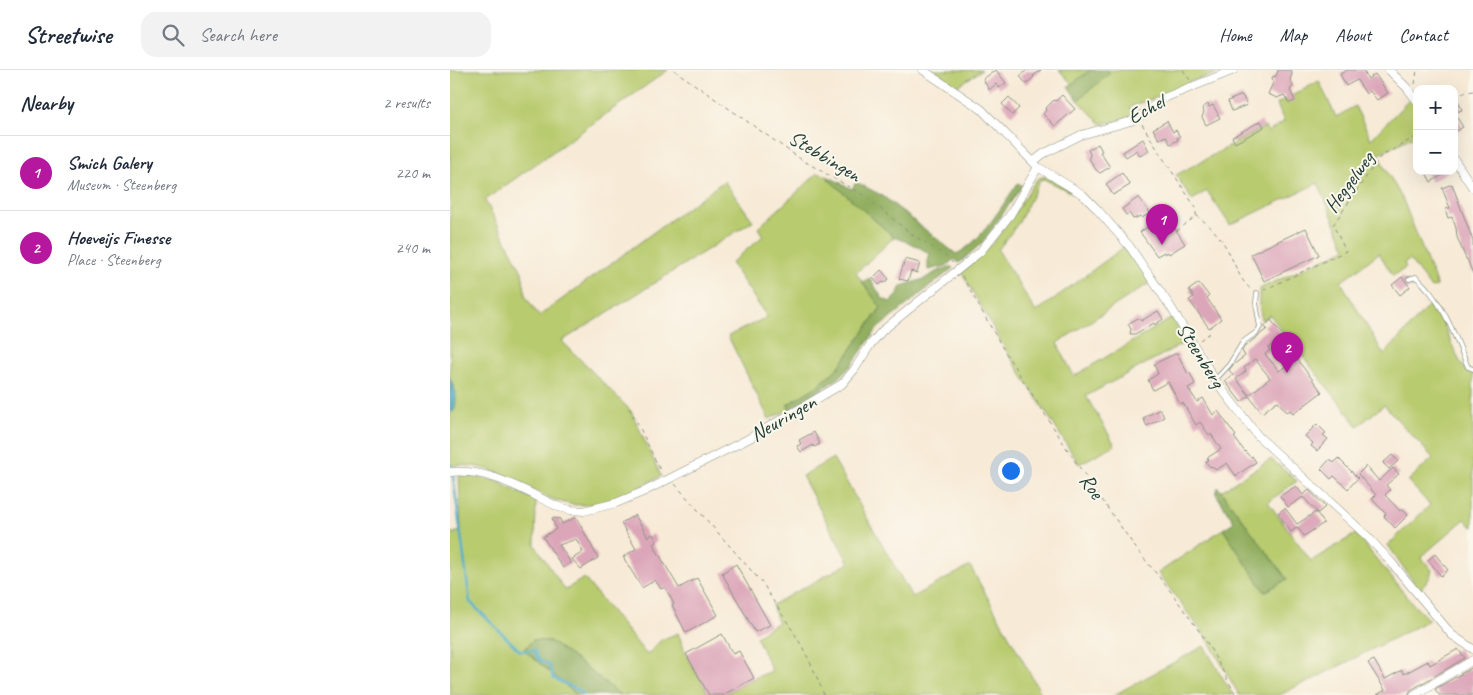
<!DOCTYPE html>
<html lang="en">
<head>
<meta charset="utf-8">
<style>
  body { margin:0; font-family:Caveat,sans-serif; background:#f2f2f3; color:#1f2937 }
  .controls { position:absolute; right:15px; top:15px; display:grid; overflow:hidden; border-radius:10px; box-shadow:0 5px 20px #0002 }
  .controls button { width:45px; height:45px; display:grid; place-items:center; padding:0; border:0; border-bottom:1px solid #e0e1e3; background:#fff; color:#1f2937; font:25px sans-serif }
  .you { position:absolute; left:560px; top:400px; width:18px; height:18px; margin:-12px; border:4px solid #fff; border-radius:50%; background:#1a73e8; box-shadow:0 0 0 8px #1a73e833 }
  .badge { display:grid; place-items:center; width:32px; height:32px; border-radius:50%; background:#b5179e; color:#fff; font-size:16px; font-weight:700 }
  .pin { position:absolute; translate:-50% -41px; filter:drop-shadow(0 1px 2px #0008) }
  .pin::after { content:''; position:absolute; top:26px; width:18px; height:15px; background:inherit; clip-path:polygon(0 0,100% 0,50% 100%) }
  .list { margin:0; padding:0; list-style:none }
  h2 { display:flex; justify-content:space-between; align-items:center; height:65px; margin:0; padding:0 20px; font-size:21px }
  h2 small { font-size:16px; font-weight:400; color:#747a83 }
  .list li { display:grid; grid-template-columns:32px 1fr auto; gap:15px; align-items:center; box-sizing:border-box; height:75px; padding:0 20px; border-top:1px solid #e0e1e3 }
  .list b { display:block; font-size:19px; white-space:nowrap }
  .list p { margin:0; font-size:16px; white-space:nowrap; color:#747a83 }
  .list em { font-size:16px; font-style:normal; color:#747a83 }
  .icon { flex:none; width:28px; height:28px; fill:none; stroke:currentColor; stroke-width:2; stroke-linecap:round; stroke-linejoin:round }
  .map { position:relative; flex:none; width:1023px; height:625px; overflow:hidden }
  header { display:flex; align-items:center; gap:30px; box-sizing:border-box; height:70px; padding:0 25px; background:#fff; border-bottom:1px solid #e0e1e3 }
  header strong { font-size:24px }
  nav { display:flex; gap:28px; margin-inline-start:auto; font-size:18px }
  .search { width:350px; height:45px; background:#f2f2f3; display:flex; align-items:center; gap:12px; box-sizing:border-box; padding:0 18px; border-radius:15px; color:#747a83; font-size:19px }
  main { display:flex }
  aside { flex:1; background:#fff }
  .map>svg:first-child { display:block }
  .green { fill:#b8cb6e; stroke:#6c8451 }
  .forest { fill:#92af61; stroke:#58764a }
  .water { fill:#4bacca; stroke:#35747f }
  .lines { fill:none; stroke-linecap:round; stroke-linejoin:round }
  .stream { stroke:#4bacca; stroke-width:2.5 }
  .building { fill:#dca6b9; fill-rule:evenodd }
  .lane-casing { stroke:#8b9485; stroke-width:5.5 }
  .street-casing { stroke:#8b9485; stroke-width:9 }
  .path { stroke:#8b9485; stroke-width:1; stroke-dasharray:4 4; stroke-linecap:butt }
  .lane { stroke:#fff; stroke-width:4 }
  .street { stroke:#fff; stroke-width:8 }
  .labels { text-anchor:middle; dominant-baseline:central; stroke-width:4; stroke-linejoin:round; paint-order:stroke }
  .street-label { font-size:21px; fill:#1f3d34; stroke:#fbf7ec }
</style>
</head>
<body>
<header>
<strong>Streetwise</strong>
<div class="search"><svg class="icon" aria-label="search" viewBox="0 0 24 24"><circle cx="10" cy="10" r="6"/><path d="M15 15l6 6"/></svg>Search here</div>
<nav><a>Home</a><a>Map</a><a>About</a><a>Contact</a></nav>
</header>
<main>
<aside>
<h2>Nearby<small>2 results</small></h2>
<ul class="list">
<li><span class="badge">1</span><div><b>Smich Galery</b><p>Museum · Steenberg</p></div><em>220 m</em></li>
<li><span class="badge">2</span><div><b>Hoeveijs Finesse</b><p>Place · Steenberg</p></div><em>240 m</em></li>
</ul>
</aside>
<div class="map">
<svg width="1023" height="625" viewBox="0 0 1023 625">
  <rect width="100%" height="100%" fill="#fbf7ec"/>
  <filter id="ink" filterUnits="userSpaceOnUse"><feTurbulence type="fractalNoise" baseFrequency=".02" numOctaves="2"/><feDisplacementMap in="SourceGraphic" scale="10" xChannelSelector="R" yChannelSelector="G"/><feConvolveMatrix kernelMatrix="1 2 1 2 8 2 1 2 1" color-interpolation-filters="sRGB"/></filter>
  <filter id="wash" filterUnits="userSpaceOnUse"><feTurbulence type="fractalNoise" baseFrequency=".0096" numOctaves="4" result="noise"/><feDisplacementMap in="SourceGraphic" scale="20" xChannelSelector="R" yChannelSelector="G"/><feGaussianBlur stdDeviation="1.12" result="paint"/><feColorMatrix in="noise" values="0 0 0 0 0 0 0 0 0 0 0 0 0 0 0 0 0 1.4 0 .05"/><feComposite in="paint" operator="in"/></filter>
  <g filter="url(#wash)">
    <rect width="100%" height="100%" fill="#f7ead6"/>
    <path class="green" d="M0,0h218l-183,130 37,72 4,25 13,19 185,-135 29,40 -191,120 69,70 30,65c-25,13 -51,28 -79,29 -29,0 -54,-19 -79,-30 -17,-8 -35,-11 -53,-9z
      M482,0h50l-26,17z
      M609,0h31l-18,14z
      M657,0h113l-1,3 -27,8 -23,12 -39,14 4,10 -33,7 -23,-24 31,-27z
      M869,11l17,36 19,-11 16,33 39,-40 7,9v26l-39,21 25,45 34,86 -6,2 -21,-28 -6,3 2,5 -13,8 -14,-23 -38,29 43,73 47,-52c16,20 19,46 34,66l8,3v156l-8,-9 -44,38 11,13c-2,9 -6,14 -13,20l-31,-45 42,-40 -22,-24 25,-23 -49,-53 -26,21 -88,-111 -8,5 -3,-15v-16l87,-40 -28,-66 -88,42 -23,-34 -15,9 -16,-25 89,-48 3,5 16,-10 -7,-18z
      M368,103l11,4 -1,2 66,58 -38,36 25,34 -43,61 -19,17 -31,19 2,5 -21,10 -41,-83 39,-19 -36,-54 32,-27 -5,-8z
      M596,106l28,17v1l-30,-15 -4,1 -21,42 -21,28 38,62 88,-65 27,35 -94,61 17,33 98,-58 14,24 -100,54 29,49 -36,19 -75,-117 -42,-74 30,-29 21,-28 23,-36 3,-2z
      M383,388l79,139 58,-31 72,129h-319l31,-17 18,-7 -16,-35 22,-14 -6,-17 77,-42 -47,-87z
      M821,389l26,22 -29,21 43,59 46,-28 -1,1 57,70 16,16 -125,64 -1,-1 -23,12h-41l-31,-55 -50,-67 65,-44 42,63 22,-13 -66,-88z
      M9,405l35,5 42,21 -1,44 30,45 19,-12 63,77 14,-15 17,-7 8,21 23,41h-89l-29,-24 -41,-30 -17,-1 -9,10 53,45h-127v-161l11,-3z
      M754,576l29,49h-119z"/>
    <path class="forest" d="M640,0h17l3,3 -32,27 -10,-13z
      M379,107l23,12 4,-7 27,14 73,58c24,-10 47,-50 62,-71l4,3 -39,56 -24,21 -5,-4 -8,7 -18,4v-9l2,-7 -13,-8 -23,-9 -66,-58z
      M499,197h2l2,1 -75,60 -28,39 -11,11 -49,31 -3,-4 32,-20 19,-17 43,-60 -19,-26 8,-4 12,20 8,4 7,-6 4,-10 23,-7 12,-7z
      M768,417l69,92 -22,13 -42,-63 11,-7 -18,-28z
      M83,570l17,1 41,30 29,24h-43l-53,-45z"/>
    <path class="water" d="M0,308c6,14 8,18 4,33l-4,2z"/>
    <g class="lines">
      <path class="stream" d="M0,392l1,4
        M3,406l17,126 50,49 14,-1 5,10 10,5 4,13 27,13 4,4"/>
    </g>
    <g id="blocks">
      <path class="building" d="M546,0l10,13 -7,5 -3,-4 -7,6 -6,-11z
        M577,0h14l-8,6 1,1 -8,7 -6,-8z
        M828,0h13l1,4 -2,6 3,6 -3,4 5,11 -6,2 -5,-8 -7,3 -9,-4 5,-11 -1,-6 4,-1z
        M897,0h16l5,9 7,-5 13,19 -11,7 -7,-9 -4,3 -9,-14 -11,6 -6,-12z
        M1004,21l8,19 -8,3z
        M612,25l13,14 -20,17 -12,-12 3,-4 -1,-1 9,-9 2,1z
        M792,25l5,10 -15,6 -4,-10z
        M559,27l10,11 -7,7 -10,-11z
        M758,34l1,3 4,-2 7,13 -14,7 -4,-8 2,-5 -2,-4z
        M1004,43l9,14 -9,6z
        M717,51l6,11 3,-2 4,7 -3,1 1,2 -8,4 -4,-8 -7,3 -6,-10z
        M811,51l3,6 -29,16 -3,-6z
        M693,69l6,12 -9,5 -3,-6 -11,7 -3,-5z
        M648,74l4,7 -2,1 10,15 -10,6 -4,-3 -7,-12 1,-4 -2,-4z
        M975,101h24l-18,11z
        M672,103l8,12 -17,10 -7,-11z
        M1002,114l21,57v33l-6,-15h-1l-9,-22 -1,-9 -4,-11 -4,1 -3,-9 5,-1 -8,-20z
        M689,127l11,16 -8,5 -1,-2 -8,3 -4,-6 -3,2 -4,-6z
        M704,155l3,4 4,-2 5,7 8,-6 4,5 7,11 -16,10 -1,-2 -3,2 -1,-2 -7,4 -17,-24 8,-5 1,1z
        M856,158l13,27 -55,26 -13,-27z
        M455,189l15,4 -3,10 -6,-2 -3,10 -9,-2z
        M431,200l8,9 -5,4 -1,-1 -4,3 -6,-7z
        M952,207l8,10 -10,8 -8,-10z
        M749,213l10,13 -2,2 14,21 -12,9 -20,-28 5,-3 -5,-7z
        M708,241l5,8 -8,6 -1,-2 -19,11h-5l1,-5 -3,-5 10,-6 3,3z
        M821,250l12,16 -15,12 2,2 -5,4 14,17 17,-13 26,34 -29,22 -3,-4 -3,2 -10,-11 -15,12 -13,-17 -8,6 -16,-21 8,-6 -4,-5 4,-5 12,-9 -3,-5 2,-4 23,-18 -3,-3zM805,289l15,19 -21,17 -13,-16 10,-8 -2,-3z
        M727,283l11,21 2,-1 5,11 -7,4 9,14 6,-4 10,17 5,-4 18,25 -2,1 11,15v-1l5,6 2,-1 4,6 -20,14 -9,-13 -11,7 -4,-4 -2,1 -4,-5 3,-2 -2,-2 14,-9 -10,-15 -2,1 -9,-13 -4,3 -13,-22 -3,1 -12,-22 -15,8 -5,-10 10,-6 -4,-10z
        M710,339l4,8 -17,9 -4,-8z
        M867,354l9,9 -3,2 5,4 -11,12 -6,-5 2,-3 -8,-7z
        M364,362l6,12 -6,3 -1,-2 -12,7 -4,-6 4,-2 -2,-4z
        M942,385l6,6 -9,8 -6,-6z
        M888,388l20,20 -10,11 -14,-13 -3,3 -10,-10 9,-10 4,4z
        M916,396l13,15 14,-13 6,6 -13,11 4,5 -5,5 15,16 2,-2 6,6 -13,13 -11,-12 2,-2 -14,-15 4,-4 -18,-21z
        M846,416l7,9 6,-5 16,17 -7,6 -15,-16 -15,10 -8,-11z
        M835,438l12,16 19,-12 8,11 -20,13 -7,-9 -6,5 -13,-19z
        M185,445l13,22 5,-3 4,7 -4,3 26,44 18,-10 21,37 -32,18 -14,-28 2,-1 -9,-17 -4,2 -6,-9 -13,8 -19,-31 13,-8 -15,-26z
        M126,447l22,41 -17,11 -9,-10 11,-7 -7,-13 -17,6 12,18 -8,5 -20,-31 13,-8 -4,-11 8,1 2,5z
        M985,484l13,16 -7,6 -13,-16z
        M286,494l34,61 -15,7 -33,-59z
        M272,564l11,20 6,-3 15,27 -31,17h-14l-23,-41z
        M1008,579l7,9 -54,32 -3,5h-31l8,-5 -17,-27 6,-3 11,19 17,-9 2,4 24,-13 2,4z
        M1023,597v28h-34l-4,-6z"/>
    </g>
  </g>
  <g filter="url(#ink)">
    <use href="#blocks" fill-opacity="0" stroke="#8b9485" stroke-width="1"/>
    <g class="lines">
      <g class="lane-casing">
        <path id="lane" d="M959,209l7,-2c27,24 38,57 52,90l5,2
          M765,310l14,-15 14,-23 14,-10 3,-5 -4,-24 1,-10"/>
      </g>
      <g class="street-casing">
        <path id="street" d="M473,0l58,39 57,58 44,27 14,14 34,39 42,62 43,71 43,56 109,100 24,26 61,73 21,14
          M939,0l19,19 9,12
          M1004,89l19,29
          M583,92l10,-8 38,-19 50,-14 12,-7 21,-16 70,-28
          M0,402c40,-4 74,19 109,35l12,3 13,1 32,-8 29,-12 103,-52 94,-55 12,-14 16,-25 12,-14 98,-79 30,-37 28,-48
          M964,625l59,-35"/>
      </g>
      <path class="path" d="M224,0l128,90 63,36 45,37 36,23 8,8
        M733,0l7,10
        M965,14l2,-14
        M1004,25l19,-4
        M692,54l17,28 37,56v7
        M746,145c15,11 25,22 33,38 7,13 11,28 23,37
        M727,161l19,-15
        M512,206l43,76 68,106 62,89 36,45 34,47 31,56
        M814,220l82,-39 -13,-26 47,-68 37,-21
        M750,270l13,-9
        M179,338l8,14 24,50
        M225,414l89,101c7,14 17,27 25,40 14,21 26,46 35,70"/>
      <use href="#lane" class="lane"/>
      <use href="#street" class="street"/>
    </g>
  </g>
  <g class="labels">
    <g class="street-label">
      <text transform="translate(696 39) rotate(-29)">Echel</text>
      <text transform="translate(375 86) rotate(31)">Stebbingen</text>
      <text transform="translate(899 112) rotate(-54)">Heggelweg</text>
      <text transform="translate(751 285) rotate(58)">Steenberg</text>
      <text transform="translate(333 348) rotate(-30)">Neuringen</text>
      <text transform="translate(642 416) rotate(55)">Roe</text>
    </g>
  </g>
</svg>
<div class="controls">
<button>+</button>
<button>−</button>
</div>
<div class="you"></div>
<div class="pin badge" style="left:712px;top:175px">1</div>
<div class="pin badge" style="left:837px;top:303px">2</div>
</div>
</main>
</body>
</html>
